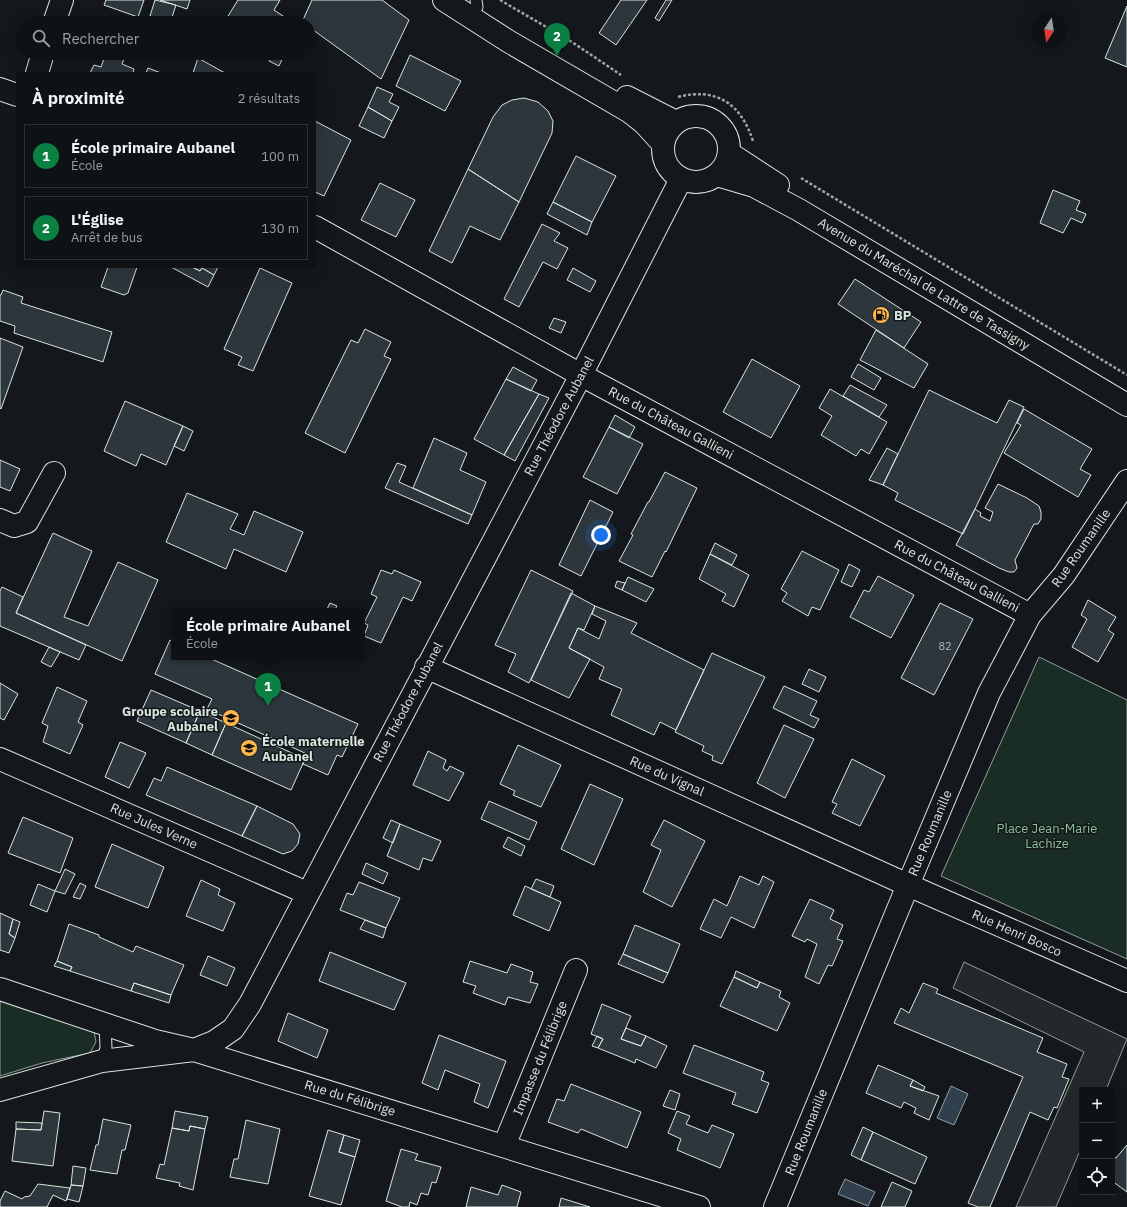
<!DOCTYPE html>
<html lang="fr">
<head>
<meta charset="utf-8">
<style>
  body { margin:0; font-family:"IBM Plex Sans",sans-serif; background:#1d2022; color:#f1f3f6 }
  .controls { position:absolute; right:12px; bottom:12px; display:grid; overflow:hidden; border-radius:0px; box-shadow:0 4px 16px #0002 }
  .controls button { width:36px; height:36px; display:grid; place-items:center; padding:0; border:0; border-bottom:1px solid #2f3234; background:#0f1215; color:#f1f3f6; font:20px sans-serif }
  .compass { position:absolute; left:1031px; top:12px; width:36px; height:36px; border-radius:50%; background:#0f1215; box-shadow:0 4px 16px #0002; rotate:192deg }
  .you { position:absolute; left:601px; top:535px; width:14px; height:14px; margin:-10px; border:3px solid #fff; border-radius:50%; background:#1a73e8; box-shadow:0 0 0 6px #1a73e833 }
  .badge { display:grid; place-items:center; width:26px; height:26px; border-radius:50%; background:#0b8043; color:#fff; font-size:13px; font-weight:700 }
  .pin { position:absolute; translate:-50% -33px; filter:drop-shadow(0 1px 2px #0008) }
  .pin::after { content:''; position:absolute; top:21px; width:14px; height:12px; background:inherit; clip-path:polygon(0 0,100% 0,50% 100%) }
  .popup { position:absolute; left:171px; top:608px; width:194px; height:52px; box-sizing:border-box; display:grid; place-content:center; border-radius:0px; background:#0f1215; filter:drop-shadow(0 1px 3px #0005); font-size:13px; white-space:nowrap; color:#9b9ea0 }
  .popup b { font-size:15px; color:#f1f3f6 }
  .popup::after { content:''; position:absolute; left:50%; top:100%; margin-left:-8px; border:8px solid transparent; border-top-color:#0f1215 }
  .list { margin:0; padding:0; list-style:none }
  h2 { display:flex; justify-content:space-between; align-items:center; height:52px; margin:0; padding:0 16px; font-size:17px }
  h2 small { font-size:13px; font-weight:400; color:#9b9ea0 }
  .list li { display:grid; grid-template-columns:26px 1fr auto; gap:12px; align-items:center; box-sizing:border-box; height:64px; margin:0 8px 8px; padding:0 8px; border:1px solid #2f3234; border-radius:0px }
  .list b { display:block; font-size:15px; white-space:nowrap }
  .list p { margin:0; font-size:13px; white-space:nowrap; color:#9b9ea0 }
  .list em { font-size:13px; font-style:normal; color:#9b9ea0 }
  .icon { flex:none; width:22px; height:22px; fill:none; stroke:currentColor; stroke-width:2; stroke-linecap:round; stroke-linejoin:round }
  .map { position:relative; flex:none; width:1127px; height:1207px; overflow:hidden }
  .search { position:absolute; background:#0f1215; box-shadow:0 4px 16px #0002; left:16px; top:16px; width:300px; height:44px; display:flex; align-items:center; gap:10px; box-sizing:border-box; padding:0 14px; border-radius:22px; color:#9b9ea0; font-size:15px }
  .panel { position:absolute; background:#0f1215; box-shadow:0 4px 16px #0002; left:16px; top:72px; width:300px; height:196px; border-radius:0px }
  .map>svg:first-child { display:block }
  .green { fill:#1a2d24; stroke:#939e99 }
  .parking { fill:#24282b; stroke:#939e99 }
  .water { fill:#2f3f4d; stroke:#939e99 }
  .building { fill:#2c363c; stroke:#d8e6dc }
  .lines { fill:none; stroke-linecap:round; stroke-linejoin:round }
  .lane-casing { stroke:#d8e6dc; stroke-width:13 }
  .street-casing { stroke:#d8e6dc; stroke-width:24 }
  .secondary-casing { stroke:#d8e6dc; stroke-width:24 }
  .path { stroke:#9da8a2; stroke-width:2.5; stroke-dasharray:3 2; stroke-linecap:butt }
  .lane { stroke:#14181c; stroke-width:11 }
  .street { stroke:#14181c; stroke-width:22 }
  .secondary { stroke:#14181c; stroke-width:22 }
  .labels { text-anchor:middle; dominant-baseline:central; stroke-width:3; stroke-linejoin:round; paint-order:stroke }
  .number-label { font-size:11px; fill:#adbab4 }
  .street-label { font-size:13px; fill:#d8e6dc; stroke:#14181c }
  .poi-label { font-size:13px; font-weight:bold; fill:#d8e6dc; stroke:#14181c; text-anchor:start }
  .park-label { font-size:13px; fill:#8ac095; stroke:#14181c }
</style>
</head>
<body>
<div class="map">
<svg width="1127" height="1207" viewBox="0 0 1127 1207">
  <rect width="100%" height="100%" fill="#14181c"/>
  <path class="green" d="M1039,657l88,43v259l-186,-83z
    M0,996l94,35 2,11 -6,11 -48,10 -42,13z"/>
  <path class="parking" d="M964,962l163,77 -21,51h-24v56l-26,61h-40l68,-155 -131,-64z"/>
  <path class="water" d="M951,1086l17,8 -14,31 -17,-7z
    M845,1179l30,13 -7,14 -30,-12z"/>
  <path class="building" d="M106,0h38l-6,17 -34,-12z
    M155,0l21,5 -6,18 -20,-7z
    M160,0h30l-3,9z
    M238,0h42l-6,10 12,8 -3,5h-43l-12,-7z
    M312,0h70l27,20 -28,59 -72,-52v-4l-7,-1z
    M621,0h26l-31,45 -17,-12z
    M666,0h6l-13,21 -4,-3z
    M1127,6v61l-22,-9z
    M106,53l18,6 -2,5 12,5 -1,4h-43l4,-8 7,2z
    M273,53h12l-6,13 -10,-5z
    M410,55l51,26 -16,30 -49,-25z
    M198,58l27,15h-32z
    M148,68l13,5h-15z
    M377,87l16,7 -4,8 10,5 -7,14 -24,-14z
    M524,98l14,4 10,9 5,10 -1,12 -33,69 -51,-33 25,-52 9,-12 10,-5z
    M368,107l24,14 -8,17 -25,-12z
    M315,121l36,19 -27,56 -9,-4z
    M576,156l40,20 -24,46 -39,-20z
    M468,169l51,33 -19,38 -30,-14 -18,37 -23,-12z
    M380,183l35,17 -19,37 -35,-17z
    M1053,190l27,11 -4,9 10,4 -4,9 -11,-5 -8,15 -23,-10z
    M553,202l39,20 -5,13 -40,-21z
    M542,224l18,9 -6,8 14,7 -11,21 -14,-7 -24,45 -15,-8z
    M108,267h29l-9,26 -4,2 -23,-8z
    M171,267h21l8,4 2,-3 12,7 -6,12z
    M192,267h26l-4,8 -12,-7 -2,3z
    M260,268l32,15 -39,88 -15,-6 4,-8 -18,-8z
    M573,268l23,13 -6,11 -23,-12z
    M855,279l66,43 -17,26 -66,-44z
    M3,290l20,7 -2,6 91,29 -9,30 -89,-29 1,-7 -15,-5v-26h1z
    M554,318l12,4 -5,11 -12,-5z
    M365,329l26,13 -7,14 7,3 -46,94 -40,-20 46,-93 7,3z
    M876,330l52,34 -14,24 -54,-28z
    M0,338l23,9 -22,62 -1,-1z
    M752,359l48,27 -29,52 -48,-26z
    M858,364l23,14 -7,12 -23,-13z
    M513,367l24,13 -6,11 -25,-12z
    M506,379l33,15 -35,61 -30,-16z
    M850,385l37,20 -8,12 -36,-21z
    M830,389l57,33 -18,32 -8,-5 -5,7 -35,-21 11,-19 -13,-8z
    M929,390l68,33 12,-23 15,7 -61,127 -68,-34 3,-7 -15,-8z
    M539,394l10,4 -34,63 -11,-6z
    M125,401l58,25 -17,39 -25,-11 -5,12 -32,-15z
    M1024,409l68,40 -12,20 11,6 -13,22 -74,-44 17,-28 -4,-2z
    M615,415l20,12 -6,11 -20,-11z
    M183,426l10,5 -9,20 -10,-5z
    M609,427l34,17 -26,50 -34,-17z
    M434,438l33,15 -7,17 26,12 -14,33 -59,-27z
    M887,448l11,6 -15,31 -14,-5z
    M0,460l20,9 -10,22 -10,-4z
    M397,463l9,3 -7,16 73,33 -4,9 -83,-36z
    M665,472l32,16 -31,64 -1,-1 -13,26 -33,-16 14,-26 -2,-1 17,-32h1z
    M998,484l29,14 12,8 2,6v7l-3,5h-4l-19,36 2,8 -3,4h-5l-10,-4 -43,-23 19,-36 6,4 -1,3 10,5 3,-9 -8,-4z
    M187,493l51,21 -8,15 14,6 10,-24 49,21 -17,40 -52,-23 -8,20 -60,-27z
    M590,500l23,12 -32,64 -22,-11z
    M53,533l39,18 -28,66 24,9 30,-64 40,18 -36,81 -106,-48z
    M715,543l22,12 -5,10 -22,-11z
    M802,551l37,19 -19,40 -8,-3 -4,9 -26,-15 5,-8 -6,-4z
    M710,554l39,21 -15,32 -12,-6 4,-7 -27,-15z
    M849,564l11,6 -8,17 -11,-5z
    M381,570l11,4 2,-4 27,12 -9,19 -9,-4 -22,46 -17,-7 4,-11 -4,-2 13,-26 -6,-3z
    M531,570l42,21 -44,92 -21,-11 8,-18 -21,-9z
    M878,576l36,19 -23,43 -41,-21 14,-27 5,2z
    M628,577l26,12 -8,13 -24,-12z
    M617,581l8,2 -3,7 -7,-3z
    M2,587l21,10 -7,16 70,32 -7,15 -79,-34v-35z
    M571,593l24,13 -11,24 -6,-2 -9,20 21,11 -21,39 -38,-18z
    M1088,600l28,17 -8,13 6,4 -16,28 -26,-15 15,-28 -6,-4z
    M330,603l7,3 -3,5h-8z
    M940,603l33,16 -39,76 -33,-17z
    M595,606l42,17 -6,10 73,37 -28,60 -16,-8 -6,13 -43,-20 11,-26 -23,-10 5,-12 -35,-19 9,-20 21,11 7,-18 -14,-7z
    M170,640l4,2v15h33l151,67 -16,33 -5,-2 -9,20 -25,-11 4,-10 -100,-45 5,-10 -57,-25z
    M49,647l11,5 -9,15 -10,-5z
    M712,653l53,24 -43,87 -10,-4 1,-4 -11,-5 2,-5 -29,-14z
    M809,669l17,8 -7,15 -17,-8z
    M0,683l18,11 -14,26 -4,-2z
    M784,686l33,15 -7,14 9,4 -5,9 -41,-20z
    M57,687l30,14 -9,21 5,3 -13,29 -27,-12 5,-16 -6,-3z
    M151,690l49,21 -14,32 -49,-22z
    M200,711l26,12 -14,32 -26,-12z
    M226,723l79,36 -14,31 -79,-35z
    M784,725l30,14 -29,59 -28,-15z
    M120,742l26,11 -17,35 -24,-11z
    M518,745l43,20 -20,42 -28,-12 2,-4 -15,-7z
    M428,751l18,9 -3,8 4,3 3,-5 14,7 -15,28 -36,-16z
    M852,759l33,17 -25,50 -28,-13 5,-9 -5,-2z
    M167,767l90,39 -15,30 -96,-41 8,-17 7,3z
    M590,784l33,15 -29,66 -33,-16z
    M489,801l48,21 -8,18 -48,-21z
    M257,806l36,18 7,10 -2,10 -6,7 -9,3 -41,-18z
    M23,817l50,21 -13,35 -52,-20z
    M391,820l9,4 -7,19 -10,-5z
    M664,820l41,21 -33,66 -29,-15 18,-42 -10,-5z
    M400,824l41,17 -9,20 -9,-3 -4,12 -32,-14z
    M508,837l17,9 -4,10 -18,-9z
    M112,844l52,23 -16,41 -53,-21z
    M366,863l22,10 -5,11 -21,-10z
    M65,869l10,5 -10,20 -10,-3z
    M740,876l19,9 4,-9 11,6 -20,46 -23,-11 -10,21 -21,-9 14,-30 13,7z
    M536,879l18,7 -4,11 -19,-8z
    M201,880l19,9 -2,6 17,8 -12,28 -37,-15z
    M359,882l41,16 -14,30 -46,-18 7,-17 6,2z
    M80,883l6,3 -6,13 -7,-2z
    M38,884l17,7 -8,21 -17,-7z
    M525,886l36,16 -12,29 -36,-16z
    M810,899l24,11 -4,9 13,6 -6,14 6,2 -11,25 -4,-1 -9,19 -14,-7 12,-33 -10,-5 -2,3 -13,-6z
    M0,913l13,6 -4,15 6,4 -6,15 -9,-3z
    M13,919l7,3 -5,16 -6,-4z
    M365,920l21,8 -3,10 -23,-9z
    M69,924l30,11v2l34,15 3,-6 48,19 -13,30 -37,-12 -3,8 -61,-20 2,-4 -15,-6z
    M635,925l45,19 -12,29 -45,-19z
    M330,952l76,31 -12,27 -75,-29z
    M623,954l45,19 -5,10 -45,-19z
    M208,956l27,12 -8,18 -27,-11z
    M57,961l15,6 -2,4 -16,-5z
    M470,961l37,12 4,-9 22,8 -3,10 8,2 -8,19 -22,-6 -3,8 -32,-12 3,-7 -13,-4z
    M736,971l24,11 -3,6 -23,-11z
    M734,977l23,11 3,-6 21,9 -2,6 11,6 -13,28 -57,-25z
    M134,983l37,12 -2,8 -38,-12z
    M923,983l15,6 -2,4 107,45 -6,14 30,12 -5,13 7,2 -12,29 -3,-1 -6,13 -18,-8 -40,95h-12l-10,-4 55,-126 -129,-54 7,-15 8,5z
    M602,1004l29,12 -10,23 20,7 5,-10 21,10 -11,22 -20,-9 -1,4 -37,-15 5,-9 -12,-5z
    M288,1013l40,17 -11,28 -39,-17z
    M626,1028l20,8 -5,10 -20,-7z
    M439,1035l67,26 -18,47 -14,-6 6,-18 -35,-14 -7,20 -16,-7z
    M597,1036l6,3 -5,9 -6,-2z
    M694,1045l70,27 -3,8 8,3 -12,30 -25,-9 4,-11 -53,-20z
    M878,1065l35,15 -3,6 29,10 -10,24 -15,-7 2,-5 -12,-6 -3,6 -35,-15z
    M913,1080l12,7 -2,4 -13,-5z
    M571,1084l70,28 -14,36 -46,-19 -3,4 -30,-11 9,-23 7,2z
    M670,1090l10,4 -5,16 -12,-4z
    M44,1111l16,2 -7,53 -41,-5 4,-32 25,1z
    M175,1111l33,6 -3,12 -15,-3 -1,5 -17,-3z
    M677,1111l13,5 -4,8 22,9 4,-8 22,9 -14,34 -43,-18 4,-11 -13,-6z
    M103,1119l28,6 -6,25h-3l-5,24 -27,-4 6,-25h2z
    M246,1120l34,9 -12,55 -38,-7 4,-18h4z
    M16,1122l26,1 -1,7 -25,-1z
    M190,1126l15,3 -12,61 -14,-4 1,-3 -24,-5 4,-14 4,1 8,-37 17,3z
    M863,1127l10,5 -12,28 -10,-5z
    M328,1130l16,5 -5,17 16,5 -14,48 -32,-9z
    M873,1132l54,25 -12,27 -54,-24z
    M344,1135l16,5 -5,17 -16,-5z
    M1127,1145v47l-15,-11v-25l4,2z
    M401,1149l17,5 -3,6 26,7 -5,16 -4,-1 -4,13 -7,-2 -4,12 -7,-3 -1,5h-7l-16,-6z
    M73,1166l13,2 -3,18 -12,-1z
    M892,1182l20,9 -7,16h-24z
    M38,1184l32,4 -4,13 -13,-6 -6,12h-47v-6l5,-10 17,8 2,-2 6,-1z
    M71,1185l12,1 -4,16 -12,-3z
    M502,1185l19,7 -4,15h-51l5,-20 27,8z
    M561,1198l29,9h-31z"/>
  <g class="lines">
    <g class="lane-casing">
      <path id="lane" d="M476,0l1,7
        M102,1061l4,-13 -1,-24"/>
    </g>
    <g class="street-casing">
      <path id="street" d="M54,23l8,-23
        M37,73l6,-20
        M0,89l17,6
        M315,227l266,148 449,240
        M0,520l14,6 13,-4 27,-49
        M426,667l482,218 219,96
        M0,759l307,134
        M0,989l155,52 39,9 505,157
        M0,1090l102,-29 92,-11 20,-8 19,-13 17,-25 331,-629 100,-196
        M504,1146l72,-176
        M775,1207l133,-322 81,-192 41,-78 34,-40 63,-94"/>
    </g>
    <g class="secondary-casing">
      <path id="secondary" d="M444,0l64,41 122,71 14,11 19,21
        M627,97l49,25
        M663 149a33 33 0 1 1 66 0a33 33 0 1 1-66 0Z
        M729,153l49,32
        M717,175l37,11 45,24 328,195"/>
    </g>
    <path class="path" d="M500,0l72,42 49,33
      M678,97c39,-10 63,7 75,44
      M801,178l326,197"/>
    <use href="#lane" class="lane"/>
    <use href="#street" class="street"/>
    <use href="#secondary" class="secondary"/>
  </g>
  <defs>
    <g id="fuel-disc" transform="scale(0.9)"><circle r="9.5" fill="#ffb74d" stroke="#14181c"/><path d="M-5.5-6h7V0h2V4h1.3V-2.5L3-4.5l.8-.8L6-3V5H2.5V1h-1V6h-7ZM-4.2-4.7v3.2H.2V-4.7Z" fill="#111"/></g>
    <g id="school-disc" transform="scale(0.9)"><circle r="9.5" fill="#ffb74d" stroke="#14181c"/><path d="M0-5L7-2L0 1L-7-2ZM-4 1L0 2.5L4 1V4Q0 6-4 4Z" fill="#111"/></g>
  </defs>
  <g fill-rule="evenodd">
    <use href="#fuel-disc" x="881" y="315"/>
    <use href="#school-disc" x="231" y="718"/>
    <use href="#school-disc" x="249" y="748"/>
  </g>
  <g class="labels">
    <g class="number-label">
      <text x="945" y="646">82</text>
    </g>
    <g class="street-label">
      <text transform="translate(924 284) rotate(31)">Avenue du Maréchal de Lattre de Tassigny</text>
      <text transform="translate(559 416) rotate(-62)">Rue Théodore Aubanel</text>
      <text transform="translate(671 423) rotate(28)">Rue du Château Gallieni</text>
      <text transform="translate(1081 548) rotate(-55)">Rue Roumanille</text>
      <text transform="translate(957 576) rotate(28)">Rue du Château Gallieni</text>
      <text transform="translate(408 702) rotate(-62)">Rue Théodore Aubanel</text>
      <text transform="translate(667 776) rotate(24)">Rue du Vignal</text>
      <text transform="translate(154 826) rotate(24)">Rue Jules Verne</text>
      <text transform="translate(930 833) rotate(-67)">Rue Roumanille</text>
      <text transform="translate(1017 933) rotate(24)">Rue Henri Bosco</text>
      <text transform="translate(540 1058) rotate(-68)">Impasse du Félibrige</text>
      <text transform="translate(350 1098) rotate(17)">Rue du Félibrige</text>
      <text transform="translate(806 1132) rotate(-68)">Rue Roumanille</text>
    </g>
    <g class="poi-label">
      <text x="894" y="315">BP</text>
      <text x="218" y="711" text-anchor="end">Groupe scolaire<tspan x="218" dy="15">Aubanel</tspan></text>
      <text x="262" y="741">École maternelle<tspan x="262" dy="15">Aubanel</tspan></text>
    </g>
    <g class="park-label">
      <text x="1047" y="828">Place Jean-Marie<tspan x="1047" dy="15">Lachize</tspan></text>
    </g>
  </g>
</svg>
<div class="controls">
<button>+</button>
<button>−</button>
<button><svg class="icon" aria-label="locate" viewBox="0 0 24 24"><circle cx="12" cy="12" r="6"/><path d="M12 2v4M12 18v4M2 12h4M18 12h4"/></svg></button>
</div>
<svg class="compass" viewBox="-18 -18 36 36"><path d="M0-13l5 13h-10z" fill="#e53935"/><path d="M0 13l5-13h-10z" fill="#9b9ea0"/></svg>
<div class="you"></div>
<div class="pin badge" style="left:268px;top:706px">1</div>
<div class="popup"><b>École primaire Aubanel</b>École</div>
<div class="pin badge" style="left:557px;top:56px">2</div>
<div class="search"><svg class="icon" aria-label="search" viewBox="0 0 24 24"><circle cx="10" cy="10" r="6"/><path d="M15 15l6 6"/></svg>Rechercher</div>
<section class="panel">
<h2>À proximité<small>2 résultats</small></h2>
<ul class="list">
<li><span class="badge">1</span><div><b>École primaire Aubanel</b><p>École</p></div><em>100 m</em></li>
<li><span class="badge">2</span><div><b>L'Église</b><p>Arrêt de bus</p></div><em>130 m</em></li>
</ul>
</section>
</div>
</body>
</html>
